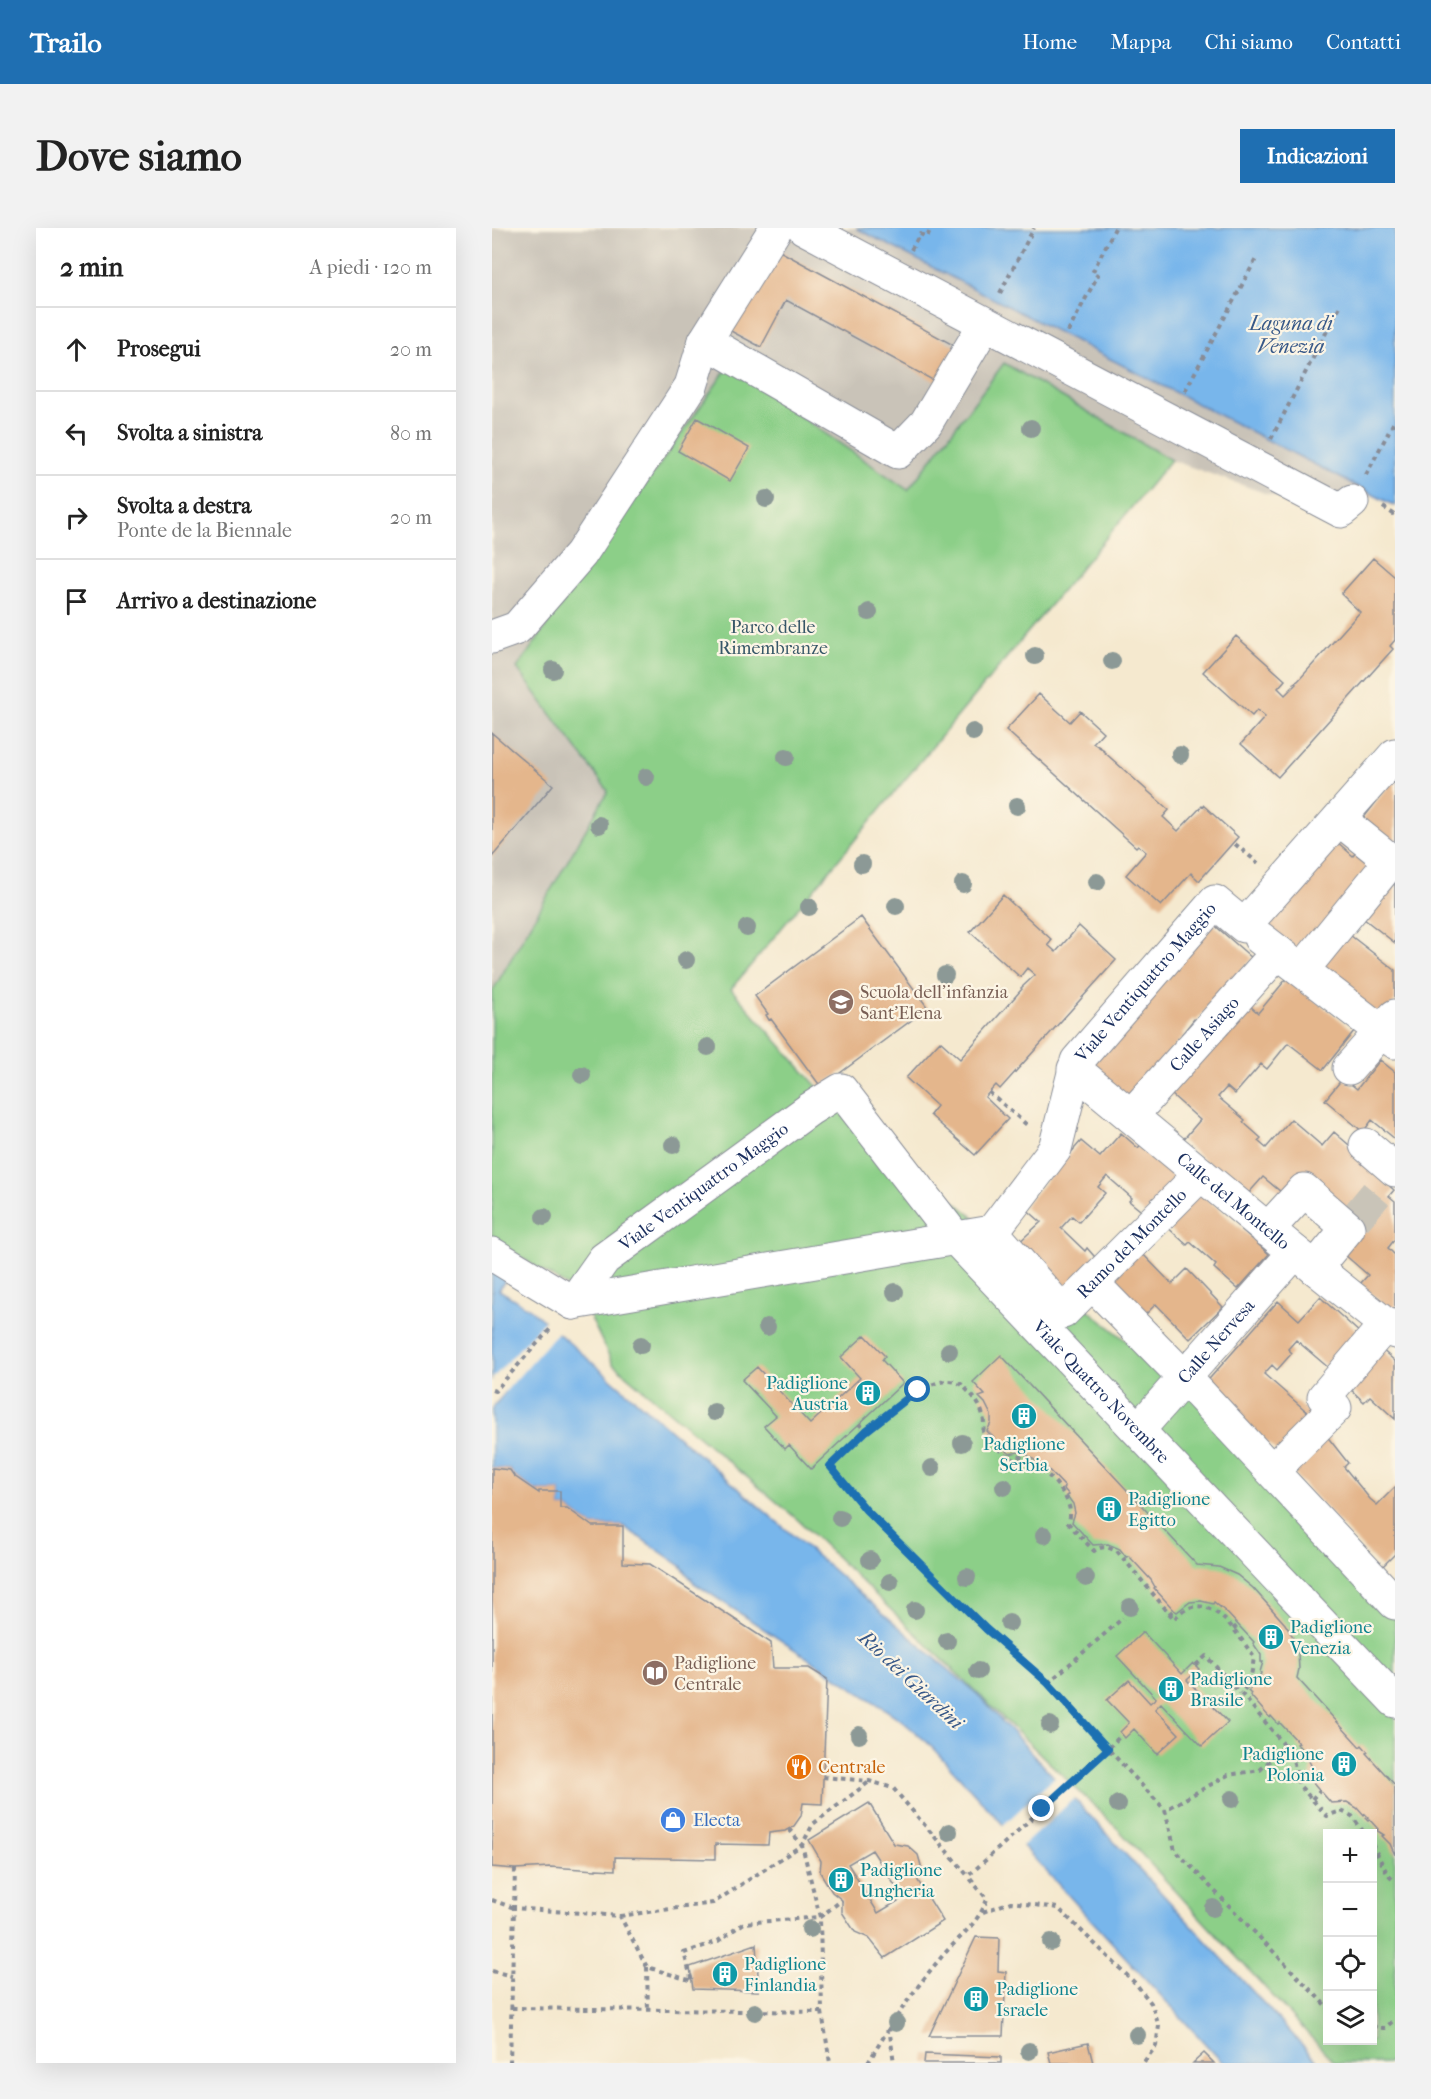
<!DOCTYPE html>
<html lang="it">
<head>
<meta charset="utf-8">
<style>
  body { margin:0; font-family:"IM FELL French Canon",serif; background:#f2f2f2; color:#222 }
  .controls { position:absolute; right:18px; bottom:18px; display:grid; overflow:hidden; border-radius:0px; box-shadow:0 6px 24px #0002 }
  .controls button { width:54px; height:54px; display:grid; place-items:center; padding:0; border:0; border-bottom:2px solid #e0e0e0; background:#fff; color:#222; font:30px sans-serif }
  .stop { position:absolute; width:18px; height:18px; margin:-14px; border:4px solid #1f6fb2; border-radius:50%; background:#fff }
  .stop.end { background:#1f6fb2; border-color:#fff; box-shadow:0 2px 6px #0008 }
  .list { margin:0; padding:0; list-style:none }
  h2 { display:flex; justify-content:space-between; align-items:center; height:78px; margin:0; padding:0 24px; font-size:26px }
  h2 small { font-size:20px; font-weight:400; color:#767676 }
  .list li { display:grid; grid-template-columns:39px 1fr auto; gap:18px; align-items:center; box-sizing:border-box; height:84px; padding:0 24px; border-top:2px solid #e0e0e0 }
  .list b { display:block; font-size:22px; white-space:nowrap }
  .list p { margin:0; font-size:20px; white-space:nowrap; color:#767676 }
  .list em { font-size:20px; font-style:normal; color:#767676 }
  .icon { flex:none; width:33px; height:33px; fill:none; stroke:currentColor; stroke-width:2; stroke-linecap:round; stroke-linejoin:round }
  .map { position:relative; flex:none; width:903px; height:1835px; overflow:hidden; border-radius:0px }
  header { display:flex; align-items:center; gap:36px; box-sizing:border-box; height:84px; padding:0 30px; background:#1f6fb2; color:#fff }
  header strong { font-size:28px }
  nav { display:flex; gap:33px; margin-inline-start:auto; font-size:21px }
  .intro { display:flex; align-items:center; justify-content:space-between; box-sizing:border-box; height:144px; padding:0 36px }
  h1 { margin:0; font-size:42px }
  .button { padding:15px 27px; border-radius:0px; background:#1f6fb2; color:#fff; font-size:21px; font-weight:700 }
  main { display:flex; gap:36px; padding:0 36px }
  aside { flex:1; background:#fff; border-radius:0px; box-shadow:0 6px 24px #0002 }
  .map>svg:first-child { display:block }
  .industrial { fill:#c9c3b8 }
  .green { fill:#8ccf88; stroke:#547f73; stroke-width:1.5; fill-rule:evenodd }
  .water { fill:#78b6eb; stroke:#4a72a4; stroke-width:1.5 }
  .pier { fill:#f5e9cf }
  .building { fill:#e4b68c; fill-rule:evenodd }
  .lines { fill:none; stroke-linecap:round; stroke-linejoin:round }
  .minor-tunnel { stroke:#c9c4b8; stroke-width:33; stroke-dasharray:33 16; stroke-linecap:butt }
  .minor-casing { stroke:#888c96; stroke-width:35 }
  .path { stroke:#888c96; stroke-width:4; stroke-dasharray:4.5 4.5; stroke-linecap:butt }
  .minor { stroke:#fff; stroke-width:33 }
  .tree { fill:#8c9996 }
  .route { stroke:#1f6fb2; stroke-width:8 }
  .labels { text-anchor:middle; dominant-baseline:central; stroke-width:4.5; stroke-linejoin:round; paint-order:stroke }
  .park-label { font-size:18px; fill:#375768; stroke:#fcf5e5 }
  .street-label { font-size:18px; fill:#1b2f5e; stroke:#fcf5e5 }
  .education-label { font-size:18px; fill:#785e54; stroke:#fcf5e5; text-anchor:start }
  .culture-label { font-size:18px; fill:#0d838f; stroke:#fcf5e5; text-anchor:start }
  .food-label { font-size:18px; fill:#c56008; stroke:#fcf5e5; text-anchor:start }
  .shop-label { font-size:18px; fill:#366cbe; stroke:#fcf5e5; text-anchor:start }
  .water-label { font-size:20px; font-style:italic; fill:#375888; stroke:#fcf5e5 }
</style>
</head>
<body>
<header>
<strong>Trailo</strong>
<nav><a>Home</a><a>Mappa</a><a>Chi siamo</a><a>Contatti</a></nav>
</header>
<div class="intro"><h1>Dove siamo</h1><a class="button">Indicazioni</a></div>
<main>
<aside>
<h2>2 min<small>A piedi · 120 m</small></h2>
<ul class="list">
<li><svg class="icon" aria-label="ahead" viewBox="0 0 24 24"><path d="M12 20V5M6 11l6-6 6 6"/></svg><div><b>Prosegui</b></div><em>20 m</em></li>
<li><svg class="icon" aria-label="left" viewBox="0 0 24 24"><path d="M17 20v-9H6M10 6l-5 5 5 5"/></svg><div><b>Svolta a sinistra</b></div><em>80 m</em></li>
<li><svg class="icon" aria-label="right" viewBox="0 0 24 24"><path d="M7 20v-9h11M14 6l5 5-5 5"/></svg><div><b>Svolta a destra</b><p>Ponte de la Biennale</p></div><em>20 m</em></li>
<li><svg class="icon" aria-label="arrive" viewBox="0 0 24 24"><path d="M6 21V4h12l-3 4 3 4H6"/></svg><div><b>Arrivo a destinazione</b></div></li>
</ul>
</aside>
<div class="map">
<svg width="903" height="1835" viewBox="0 0 903 1835">
  <rect width="100%" height="100%" fill="#fcf5e5"/>
  <filter id="ink" filterUnits="userSpaceOnUse"><feTurbulence type="fractalNoise" baseFrequency=".0167" numOctaves="2"/><feDisplacementMap in="SourceGraphic" scale="12" xChannelSelector="R" yChannelSelector="G"/><feConvolveMatrix kernelMatrix="1 2 1 2 8 2 1 2 1" color-interpolation-filters="sRGB"/></filter>
  <filter id="wash" filterUnits="userSpaceOnUse"><feTurbulence type="fractalNoise" baseFrequency=".008" numOctaves="4" result="noise"/><feDisplacementMap in="SourceGraphic" scale="24" xChannelSelector="R" yChannelSelector="G"/><feGaussianBlur stdDeviation="1.35" result="paint"/><feColorMatrix in="noise" values="0 0 0 0 0 0 0 0 0 0 0 0 0 0 0 0 0 1.4 0 .05"/><feComposite in="paint" operator="in"/></filter>
  <g filter="url(#wash)">
    <rect width="100%" height="100%" fill="#f5e9cf"/>
    <path class="industrial" d="M0,0h364l516,266 -22,29 -179,-63 -167,-97 -96,127 -180,-123 -211,300 91,124 -116,201z"/>
    <path class="green" d="M512,135l167,97 -440,529 99,112 361,292 204,225v445h-60l-216,-233 -321,-310 -185,-156 -34,-70 -87,-55v-247l116,-201 -91,-123 211,-301 180,123zM836,1606h44v206h-44z"/>
    <path class="water" d="M364,0h539v278l-23,-12z
      M0,1040l15,9 -8,13 31,19 448,386 341,368h-96l-295,-320 -28,-24 -206,-136 -13,-17 -58,-40h-31l-25,-18h-7v-17h-21v2l-25,-17 -4,-6 -18,-2v-55l2,-7 11,-14 -13,-12z"/>
    <path class="pier" d="M54,1091l13,12 -61,69 -1,-3 4,-5 -8,-6 -1,-7z
      M565,1547l20,21 -57,52 -19,-21z"/>
    <g id="blocks">
      <path class="building" d="M282,20l183,99 -19,36 -152,-83 -25,47 -36,-19z
        M205,190l52,30 -19,33 -52,-30z
        M881,330l22,19v63l-5,6 3,3 -115,128 -37,-33 24,-27 -8,-7 -5,6 -49,-44 33,-36 49,44 -7,8 7,7 11,-11 -2,-1 4,-2 62,-69 -19,-18z
        M547,466l31,28 10,-11 23,21 -10,11 11,7 -1,1 66,59 -6,7 15,14 25,-26 35,32 -39,44 -8,-8 -30,33 -35,-31 20,-23 -8,-7 -2,2 -130,-117z
        M0,505l61,52 -61,72z
        M903,550v77l-37,-30z
        M843,612l18,16 5,-6 18,15 -77,92 -36,-30z
        M897,650l6,5v60l-36,-28z
        M511,667l49,45 -4,5 8,7 23,-26 37,34 -116,129 -4,-4 -11,12 23,22 -33,36 -45,-40 7,-9 -31,-28 34,-37 20,18 62,-70 -1,-1 14,-13 -8,-7 -7,9 -50,-45z
        M369,689l67,91 -107,79 -50,-68 -2,1 -3,-5 2,-1 -13,-18z
        M720,695l40,35 -56,63 -2,-2 -12,15 2,2 -56,62 -39,-35z
        M854,704l49,38v31l-15,18 -63,-50z
        M795,750l67,53 -31,39 -35,-27 -21,26 -6,-5 -26,30 -8,-7 -9,10 27,23 -2,2 18,16 -3,3 8,7 25,-29 31,27 12,-14 22,19 16,20 22,19 -5,6 6,5v38l-7,9 7,7v59l-35,-30 8,-9 -31,-27 21,-25 -72,-27 -23,-19 -17,19 -64,-55 18,-21 -29,-26 53,-62 3,2 23,-28 8,7z
        M888,832l15,12v67l-23,-19 -9,12 -38,-32 18,-22 14,11z
        M629,905l17,15 5,-6 37,33 -35,39 -16,-13 3,-3 -25,-22 -9,11 7,6 -26,29 -7,-6 -11,12 24,23 2,-3 14,16 -39,37 -46,-56 25,-23 -17,-15 57,-66 19,16z
        M706,963l71,63 -31,35 -24,-21 2,-3 -26,-23 -3,3 -22,-20z
        M646,1021l34,35 15,-15 36,38 -33,32 -34,-35 -16,16 -37,-37z
        M828,1069l41,37 -31,35 -34,-29 -8,9 4,4 -15,17 -5,-5 -8,9 49,43 -33,37 -77,-68 75,-85 21,19z
        M373,1107l20,21 -3,4 21,23 -92,86 -22,-24 -4,4 -21,-23 12,-10 -34,-36 15,-13 53,57 50,-46 -19,-21z
        M889,1121l14,12v58l-25,-23 -6,6 -16,-15z
        M509,1127l196,210 22,2 18,8 16,13 32,36 7,11 6,18 1,16 -2,9 63,69 2,-2 6,7 -2,1 29,32v70l-5,-11 -8,-8 2,-1 -8,-5 2,-1 -9,-10 -1,2 -2,-2 2,-2 -3,-3 -1,2 -7,-8 -10,-6 -16,1 -21,-24 2,-12 -7,-14 -8,-9 2,-1 -19,-20 -2,1 -7,-8 -1,2 -20,-23 1,-1 -3,-3 10,-10 3,-8 -1,-1 3,-10h-2v-7l-8,-12 1,-1 -28,-30 -12,-10 -1,2 -12,-3 -11,1 -13,10 -3,-2 -20,-22 1,-1 -4,-7 -22,-24 -3,1 -6,-8 -12,-5 -15,1 -21,-23 3,-9 -2,-9 -6,-8 2,-1 -5,-6 1,-2 -22,-23 -1,1 -18,-12 -6,-1 -8,2 -23,-23 4,-8v-8l-6,-12 -6,-6 6,-2 -12,-13z
        M834,1207l22,28 -4,4 26,32 7,6 18,-18v67l-14,14 -94,-102z
        M0,1240l18,2 4,6 25,17v-2h21v17h7l25,18h31v37l27,1 121,79 2,25h36l18,11 -5,125 -19,-1 -2,13 -7,10 -9,5 -16,2 -1,12 -53,-1v15l-100,-2v13l-19,-1v1l-46,-3 -35,2 -23,-2z
        M651,1404l39,42 11,-11 6,6 -12,11 41,42 -26,24 -41,-43 -6,6 24,25 -22,20 -23,-25 -9,9 -5,-6 9,-9 -22,-23 22,-20 21,23 6,-5 -39,-42z
        M377,1575l25,41 14,2 10,9 4,14 -4,12 25,40 -58,37 -16,-20 -14,-6 -13,-20v-12l-10,-8 -12,-20 1,-11 -12,-21zM380,1622l31,48 -25,15 -30,-49z
        M484,1709l23,1 -1,33 8,1 -3,64h-74z
        M264,1716l3,47 -66,-2 -3,-22z
        M596,1815l5,20h-42l-3,-11z
        M712,1825l10,10h-21z
        M433,1826l76,3v6h-77z"/>
    </g>
  </g>
  <g filter="url(#ink)">
    <use href="#blocks" fill-opacity="0" stroke="#888c96" stroke-width="1.5"/>
    <g class="lines">
      <path class="minor-tunnel" d="M863,991l30,-36"/>
      <g class="minor-casing">
        <g id="minor">
          <path d="M312,0l537,283 11,-9"/>
          <path d="M213,113l193,111 28,-29 59,-99"/>
          <path d="M0,409l25,-9 64,-74 110,-168 14,-45 71,-113"/>
          <path d="M847,591l56,45"/>
          <path d="M768,710l135,104"/>
          <path d="M810,742l89,-109"/>
          <path d="M857,840l46,-52"/>
          <path id="s1" d="M582,841l221,183 100,80"/>
          <path id="s2" d="M639,888l147,-164"/>
          <path d="M874,917l29,25"/>
          <path d="M775,1002l37,-40 44,38 -33,40"/>
          <path id="s3" d="M500,1004l71,80 138,-138"/>
          <path id="s4" d="M0,1026l81,49 419,-71 63,-83 22,-88 138,-159 29,24 151,-171"/>
          <path d="M601,1056l92,94 210,225"/>
          <path id="s5" d="M81,1075l31,-44 206,-150 31,-19 115,149 439,462"/>
          <path id="s6" d="M646,1202l157,-178"/>
          <path d="M781,1242l62,-62 -11,-11 62,-73"/>
        </g>
      </g>
      <path class="path" d="M419,22l9,-16 7,3 4,-9
        M508,65l34,-65
        M576,104l30,-57 -6,-2 23,-45
        M693,163l71,-132
        M779,211l70,-135
        M874,247l29,-55
        M891,279l12,8
        M743,616l23,19
        M497,864l38,33
        M0,1162l3,1 56,-63
        M367,1196l7,7 -36,34 36,45 120,119 62,54 60,66 14,-15
        M374,1203c21,-16 67,-62 95,-47 3,2 7,8 10,10 10,12 15,23 12,38l28,29 6,-5c21,5 63,43 51,67l26,28c9,-6 13,-4 23,0l57,68c3,-2 7,-7 11,-9 29,-17 55,28 69,47 -2,15 -3,26 -13,36l44,53 -25,24 -32,5 -63,35
        M677,1386l5,-4
        M741,1401l5,-4
        M704,1437l10,-9 34,37
        M556,1455l75,-65
        M793,1518l7,9 7,30 28,31 14,-5 11,5 13,18
        M331,1549l46,4 24,7 75,88 140,-127 57,61 10,40 153,158
        M820,1571l8,-9
        M880,1616l16,31 7,7
        M23,1641l-1,39 106,8 27,51 45,14 -8,-28 34,-12 26,-18 76,-6 22,-17
        M0,1672l22,8
        M491,1684l28,-10 47,6 78,76 15,19 8,23 -3,20 -13,17
        M128,1688l93,-13 89,-58 -13,-16
        M155,1739l1,44
        M0,1743l20,5
        M20,1780l310,4 -2,-95 -18,-72 11,-21 56,-42
        M330,1784l8,51
        M397,1799l5,36
        M880,1799l13,1 10,-9
        M18,1835l4,-155
        M376,1835c21,-36 44,-71 71,-103 16,-20 40,-36 48,-61l-19,-23"/>
      <use href="#minor" class="minor"/>
    </g>
    <g class="tree">
      <circle cx="539" cy="200" r="9"/>
      <circle cx="274" cy="271" r="9"/>
      <circle cx="377" cy="384" r="9"/>
      <circle cx="543" cy="428" r="9"/>
      <circle cx="620" cy="433" r="9"/>
      <circle cx="61" cy="442" r="9"/>
      <circle cx="481" cy="504" r="9"/>
      <circle cx="688" cy="527" r="9"/>
      <circle cx="294" cy="529" r="9"/>
      <circle cx="154" cy="549" r="9"/>
      <circle cx="525" cy="578" r="9"/>
      <circle cx="107" cy="597" r="9"/>
      <circle cx="370" cy="636" r="9"/>
      <circle cx="605" cy="654" r="9"/>
      <circle cx="471" cy="656" r="9"/>
      <circle cx="404" cy="678" r="9"/>
      <circle cx="317" cy="679" r="9"/>
      <circle cx="255" cy="700" r="9"/>
      <circle cx="194" cy="732" r="9"/>
      <circle cx="453" cy="747" r="9"/>
      <circle cx="216" cy="819" r="9"/>
      <circle cx="90" cy="847" r="9"/>
      <circle cx="181" cy="917" r="9"/>
      <circle cx="52" cy="989" r="9"/>
      <circle cx="403" cy="1064" r="9"/>
      <circle cx="275" cy="1099" r="9"/>
      <circle cx="149" cy="1117" r="9"/>
      <circle cx="457" cy="1123" r="9"/>
      <circle cx="222" cy="1184" r="9"/>
      <circle cx="470" cy="1215" r="9"/>
      <circle cx="440" cy="1240" r="9"/>
      <circle cx="512" cy="1259" r="9"/>
      <circle cx="348" cy="1290" r="9"/>
      <circle cx="552" cy="1307" r="9"/>
      <circle cx="378" cy="1332" r="9"/>
      <circle cx="475" cy="1349" r="9"/>
      <circle cx="594" cy="1350" r="9"/>
      <circle cx="398" cy="1354" r="9"/>
      <circle cx="638" cy="1379" r="9"/>
      <circle cx="423" cy="1382" r="9"/>
      <circle cx="517" cy="1395" r="9"/>
      <circle cx="455" cy="1413" r="9"/>
      <circle cx="486" cy="1443" r="9"/>
      <circle cx="558" cy="1497" r="9"/>
      <circle cx="367" cy="1507" r="9"/>
      <circle cx="740" cy="1571" r="9"/>
      <circle cx="626" cy="1576" r="9"/>
      <circle cx="457" cy="1604" r="9"/>
      <circle cx="721" cy="1680" r="9"/>
      <circle cx="318" cy="1701" r="9"/>
      <circle cx="559" cy="1714" r="9"/>
      <circle cx="263" cy="1784" r="9"/>
      <circle cx="404" cy="1795" r="9"/>
      <circle cx="645" cy="1807" r="9"/>
      <circle cx="537" cy="1823" r="9"/>
    </g>
  </g>
  <g class="lines" filter="url(#ink)">
    <path class="route" d="M426,1162l-52,41 -36,35 36,44 120,119 62,54 60,66 -66,60"/>
  </g>
  <defs>
    <g id="school-disc" transform="scale(1.35)"><circle r="9.5" fill="#8d6e63" stroke="#fcf5e5"/><path d="M0-5L7-2L0 1L-7-2ZM-4 1L0 2.5L4 1V4Q0 6-4 4Z" fill="#fff"/></g>
    <g id="building-disc" transform="scale(1.35)"><circle r="9.5" fill="#0f9aa8" stroke="#fcf5e5"/><path d="M-4-6H4V6H1V3H-1V6H-4ZM-2.5-4.3h1.7v1.8h-1.7ZM.8-4.3h1.7v1.8H.8ZM-2.5-1h1.7V.8h-1.7ZM.8-1h1.7V.8H.8Z" fill="#fff"/></g>
    <g id="library-disc" transform="scale(1.35)"><circle r="9.5" fill="#8d6e63" stroke="#fcf5e5"/><path d="M-6-4Q-3-5.5-.7-3.5V5Q-3 3-6 4ZM6-4Q3-5.5 .7-3.5V5Q3 3 6 4Z" fill="#fff"/></g>
    <g id="restaurant-disc" transform="scale(1.35)"><circle r="9.5" fill="#e8710a" stroke="#fcf5e5"/><path d="M-5-6h1v4h1v-4h1v4h1v-4h1v5L-1.5 .5V6h-2V.5L-5-1ZM5-6V6H3V1.5H1.5Q1.5-4 5-6Z" fill="#fff"/></g>
    <g id="shop-disc" transform="scale(1.35)"><circle r="9.5" fill="#3f7fe0" stroke="#fcf5e5"/><path d="M-5-2.5h2.3a2.7 3.5 0 0 1 5.4 0H5L5.5 6h-11ZM-1.5-2.5h3a1.5 2.3 0 0 0-3 0Z" fill="#fff"/></g>
  </defs>
  <g fill-rule="evenodd">
    <use href="#school-disc" x="349" y="774"/>
    <use href="#building-disc" x="376" y="1165"/>
    <use href="#building-disc" x="532" y="1188"/>
    <use href="#building-disc" x="617" y="1281"/>
    <use href="#building-disc" x="779" y="1409"/>
    <use href="#library-disc" x="163" y="1445"/>
    <use href="#building-disc" x="679" y="1461"/>
    <use href="#building-disc" x="852" y="1536"/>
    <use href="#restaurant-disc" x="307" y="1539"/>
    <use href="#shop-disc" x="181" y="1592"/>
    <use href="#building-disc" x="349" y="1652"/>
    <use href="#building-disc" x="233" y="1746"/>
    <use href="#building-disc" x="484" y="1771"/>
  </g>
  <g class="labels">
    <g class="park-label">
      <text x="281" y="399">Parco delle<tspan x="281" dy="21">Rimembranze</tspan></text>
    </g>
    <g class="street-label">
      <text stroke="none"><textPath href="#s4" startOffset="819">Viale Ventiquattro Maggio</textPath></text>
      <text stroke="none"><textPath href="#s2" startOffset="110">Calle Asiago</textPath></text>
      <text stroke="none"><textPath href="#s5" startOffset="177">Viale Ventiquattro Maggio</textPath></text>
      <text stroke="none"><textPath href="#s1" startOffset="207">Calle del Montello</textPath></text>
      <text stroke="none"><textPath href="#s3" startOffset="204">Ramo del Montello</textPath></text>
      <text stroke="none"><textPath href="#s6" startOffset="118">Calle Nervesa</textPath></text>
      <text stroke="none"><textPath href="#s5" startOffset="744">Viale Quattro Novembre</textPath></text>
    </g>
    <g class="education-label">
      <text x="368" y="764">Scuola dell'infanzia<tspan x="368" dy="21">Sant'Elena</tspan></text>
      <text x="182" y="1435">Padiglione<tspan x="182" dy="21">Centrale</tspan></text>
    </g>
    <g class="culture-label">
      <text x="356" y="1155" text-anchor="end">Padiglione<tspan x="356" dy="21">Austria</tspan></text>
      <text x="532" y="1216" text-anchor="middle">Padiglione<tspan x="532" dy="21">Serbia</tspan></text>
      <text x="636" y="1271">Padiglione<tspan x="636" dy="21">Egitto</tspan></text>
      <text x="798" y="1399">Padiglione<tspan x="798" dy="21">Venezia</tspan></text>
      <text x="698" y="1451">Padiglione<tspan x="698" dy="21">Brasile</tspan></text>
      <text x="832" y="1526" text-anchor="end">Padiglione<tspan x="832" dy="21">Polonia</tspan></text>
      <text x="368" y="1642">Padiglione<tspan x="368" dy="21">Ungheria</tspan></text>
      <text x="252" y="1736">Padiglione<tspan x="252" dy="21">Finlandia</tspan></text>
      <text x="504" y="1761">Padiglione<tspan x="504" dy="21">Israele</tspan></text>
    </g>
    <g class="food-label">
      <text x="326" y="1539">Centrale</text>
    </g>
    <g class="shop-label">
      <text x="201" y="1592">Electa</text>
    </g>
    <g class="water-label">
      <text x="799" y="95">Laguna di<tspan x="799" dy="23">Venezia</tspan></text>
      <text transform="translate(419 1452) rotate(43)">Rio dei Giardini</text>
    </g>
  </g>
</svg>
<div class="controls">
<button>+</button>
<button>−</button>
<button><svg class="icon" aria-label="locate" viewBox="0 0 24 24"><circle cx="12" cy="12" r="6"/><path d="M12 2v4M12 18v4M2 12h4M18 12h4"/></svg></button>
<button><svg class="icon" aria-label="layers" viewBox="0 0 24 24"><path d="M12 4l9 5-9 5-9-5zM3 14l9 5 9-5"/></svg></button>
</div>
<div class="stop" style="left:426px;top:1162px"></div>
<div class="stop end" style="left:550px;top:1581px"></div>
</div>
</main>
</body>
</html>
